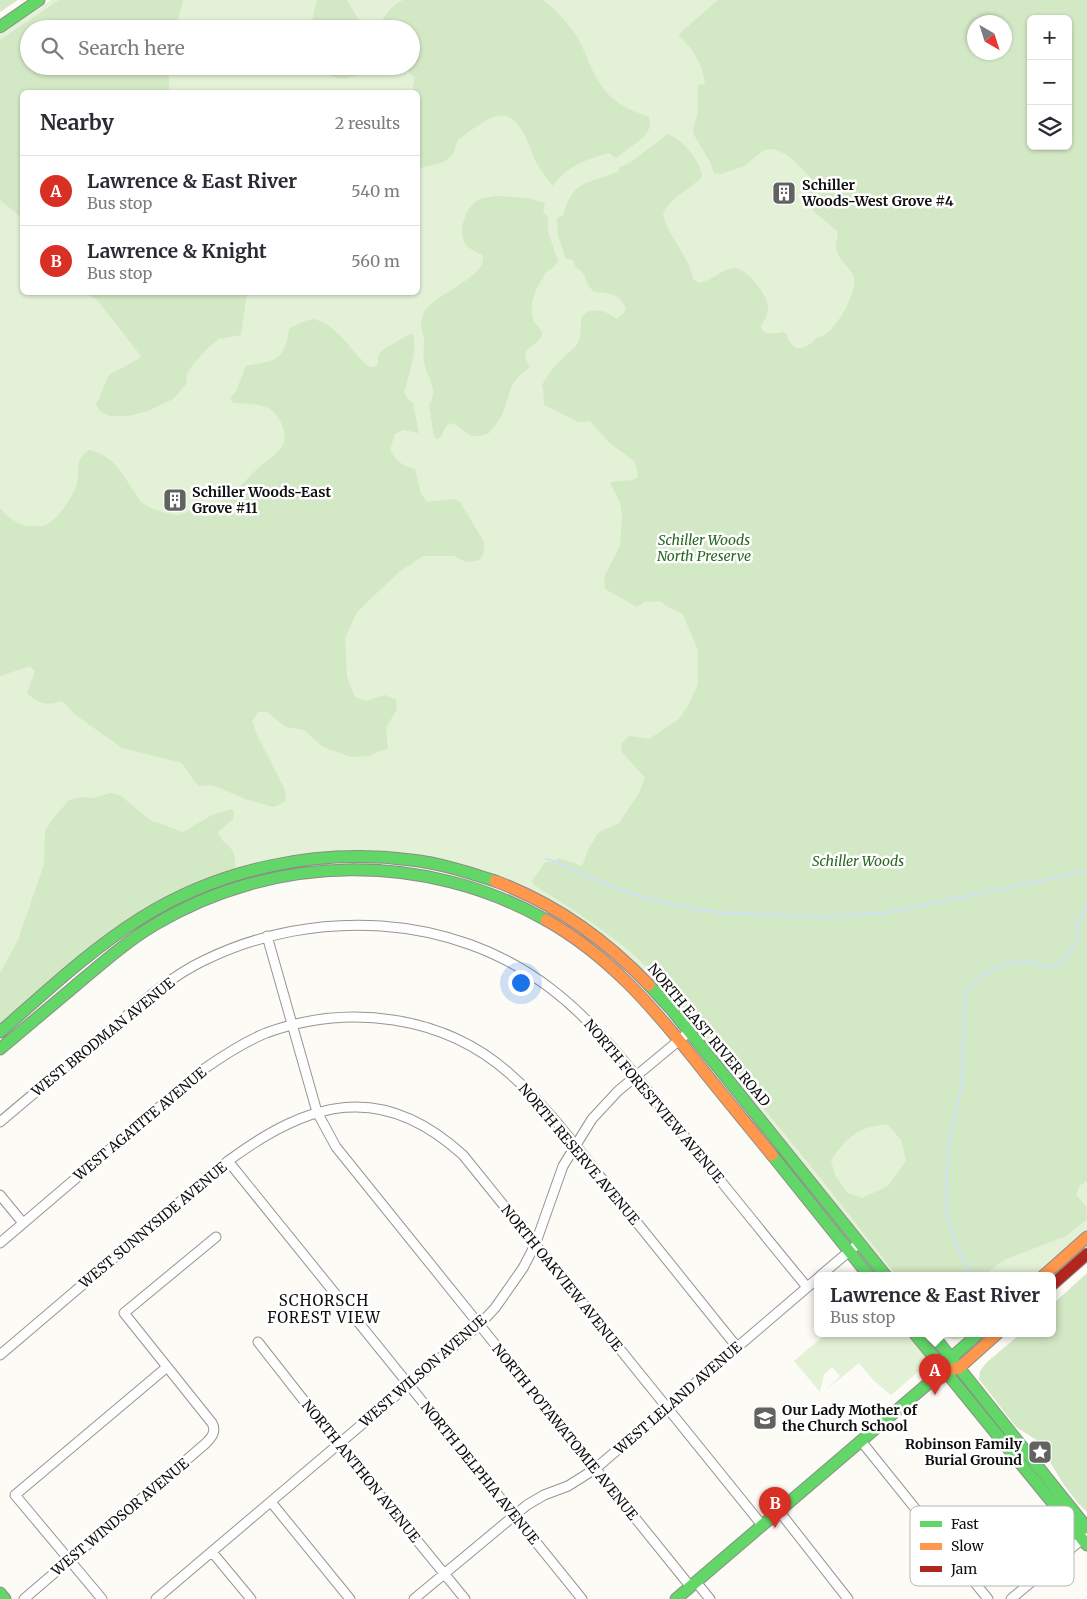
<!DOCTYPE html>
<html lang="en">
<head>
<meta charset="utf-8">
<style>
  body { margin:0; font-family:Merriweather,serif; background:#f2f2f3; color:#2b2b33 }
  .controls { position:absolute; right:15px; top:15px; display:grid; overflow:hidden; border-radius:8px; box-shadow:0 1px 4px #0004 }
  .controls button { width:45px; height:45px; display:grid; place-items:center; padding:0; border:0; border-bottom:1px solid #e1e1e2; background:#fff; color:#2b2b33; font:25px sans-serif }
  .compass { position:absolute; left:967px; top:15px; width:45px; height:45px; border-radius:50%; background:#fff; box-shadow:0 1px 4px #0004; rotate:141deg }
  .you { position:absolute; left:520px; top:982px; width:18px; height:18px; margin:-12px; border:4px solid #fff; border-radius:50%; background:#1a73e8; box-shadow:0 0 0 8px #1a73e833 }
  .badge { display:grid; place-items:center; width:32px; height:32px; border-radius:50%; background:#d93025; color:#fff; font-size:16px; font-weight:700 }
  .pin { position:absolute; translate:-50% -41px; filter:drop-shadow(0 1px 2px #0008) }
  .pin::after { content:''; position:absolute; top:26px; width:18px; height:15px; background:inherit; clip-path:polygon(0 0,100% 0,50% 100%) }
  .popup { position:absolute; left:814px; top:1272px; width:242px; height:65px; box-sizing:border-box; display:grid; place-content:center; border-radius:8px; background:#fff; filter:drop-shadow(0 1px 4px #0005); font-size:16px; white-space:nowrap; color:#7c7c81 }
  .popup b { font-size:19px; color:#2b2b33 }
  .popup::after { content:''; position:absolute; left:50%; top:100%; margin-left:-10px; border:10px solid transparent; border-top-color:#fff }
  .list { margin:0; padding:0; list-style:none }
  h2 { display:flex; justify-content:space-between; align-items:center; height:65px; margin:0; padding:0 20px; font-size:21px }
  h2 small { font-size:16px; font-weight:400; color:#7c7c81 }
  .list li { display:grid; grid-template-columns:32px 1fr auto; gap:15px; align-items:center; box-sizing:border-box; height:70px; padding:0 20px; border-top:1px solid #e1e1e2 }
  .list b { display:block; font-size:19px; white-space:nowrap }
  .list p { margin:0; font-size:16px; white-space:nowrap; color:#7c7c81 }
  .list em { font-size:16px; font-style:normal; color:#7c7c81 }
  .icon { flex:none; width:28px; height:28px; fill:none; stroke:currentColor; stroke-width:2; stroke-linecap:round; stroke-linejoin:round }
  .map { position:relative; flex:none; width:1087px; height:1599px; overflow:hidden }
  .search { position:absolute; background:#fff; box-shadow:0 1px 4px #0004; left:20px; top:20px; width:400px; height:55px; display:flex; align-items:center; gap:12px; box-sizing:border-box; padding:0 18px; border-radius:28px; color:#7c7c81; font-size:19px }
  .panel { position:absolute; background:#fff; box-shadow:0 1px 4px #0004; left:20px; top:90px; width:400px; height:205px; border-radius:8px }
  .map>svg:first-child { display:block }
  .green { fill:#e3f1d6; fill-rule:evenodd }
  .forest { fill:#d3e8c4; fill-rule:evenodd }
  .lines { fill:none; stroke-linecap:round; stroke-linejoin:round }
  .stream { stroke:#cce2f5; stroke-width:2 }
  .street-casing { stroke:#969593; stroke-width:11 }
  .fast-casing { stroke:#8c8c89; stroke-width:13 }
  .slow-casing { stroke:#8c8c89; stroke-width:13 }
  .jam-casing { stroke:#8c8c89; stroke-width:13 }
  .street { stroke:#fffefe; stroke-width:9 }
  .fast { stroke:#63d668; stroke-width:11 }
  .slow { stroke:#ff974d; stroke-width:11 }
  .jam { stroke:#b3261e; stroke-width:11 }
  .labels { text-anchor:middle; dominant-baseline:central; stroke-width:5; stroke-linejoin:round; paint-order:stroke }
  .poi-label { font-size:14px; font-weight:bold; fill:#0f0f0f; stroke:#fff; text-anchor:start }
  .park-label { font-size:14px; font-style:italic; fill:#286621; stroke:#fff }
  .street-label { font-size:14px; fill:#0f0f0f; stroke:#fff }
  .neighbourhood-label { font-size:15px; letter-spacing:1px; fill:#0f0f0f; stroke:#fff }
  .key { fill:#fff; stroke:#b7b7b7; stroke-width:1 }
  .key-label { font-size:14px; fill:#0f0f0f }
</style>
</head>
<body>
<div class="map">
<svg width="1087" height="1599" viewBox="0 0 1087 1599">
  <rect width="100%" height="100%" fill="#fcfbf5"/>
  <path class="green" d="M51,0h1036v1231l-51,45h-144l-236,-292 -25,-26 -17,-14 -128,-72 -188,-18 -26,5 -30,8 -50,17 -192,141v-990zM1031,19h37v127h-37zM974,22h30v30h-30zM29,29h382v37h-382zM22,92h396v200h-396z
    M826,1334h82l16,20 3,10 -36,31 -18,-15 -14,-17 -33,27 14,-14 -8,-9 -8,8 -4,17 -26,-31z"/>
  <path class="forest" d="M0,0h18l-18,12z
    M59,0h124l-7,29h-147v37h140v26h-147v126l-22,-18v-160z
    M317,0h30l17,29h-54z
    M403,0h140c13,10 25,23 34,37 12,21 16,43 34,60 11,10 24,15 38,20l1,10 -6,10 -28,21 -7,-5c-21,6 -43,13 -56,33 -6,-7 -11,-14 -16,-22 -8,-16 -17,-57 -43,-47 -12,4 -25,15 -36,23 -3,5 -3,11 -6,15 -8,11 -23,9 -34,14v-77h-6l3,-14 -12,-12h8v-37h-33c6,-14 12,-22 25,-29z
    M718,0h369v1181l-8,5 -3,9 10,11 1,13 -21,17 -62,24 -14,10 -1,6h-92l-75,-96 -169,-207c-35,-36 -77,-61 -119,-88l-2,-4 13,-19h8l6,-4 23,8 7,-18 10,-16 20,-9 20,-30 6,-15 -23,-26 -1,-8 8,-8 20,3 30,-20 9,-13 10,-22v-34l-16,-37 -14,-6 -8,-6 -16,1 -7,5 -32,-18 -1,-12 16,-31 2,-30 -2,-14 -10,-19c10,-4 19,0 28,-6l-1,-9 -3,-7 -23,-17 -21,-23 -11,1 -35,-17 -1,-16 -1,-4c5,-9 11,-18 19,-25 5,-6 13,-10 17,-17 7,-11 -4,-30 14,-32 11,-2 16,2 25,8l7,-6 2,-4c-3,-10 -11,-15 -21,-16 -5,-1 -8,0 -11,-2 -11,-7 -4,-16 -19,-24l-2,-7 -7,-1 -8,-23 -1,-18 6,-2c10,-38 25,-31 56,-45v-3l12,-6 37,-28c15,6 32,26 34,42 -12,15 -32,20 -39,39 6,23 26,41 30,64l6,4c13,-2 22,-14 35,-15 13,0 34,28 34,39 0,7 -3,13 -7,18 0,12 14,8 23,7 4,3 3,6 6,10 7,12 20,4 26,-4 16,0 41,-43 38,-59 -2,-12 -16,-18 -18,-30 -1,-6 3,-11 1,-18l-25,-21 -2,-8v-25l-21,-21 -15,-7 -10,1 -20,16 -23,8 -7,-1 -4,-11 -16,-27 -1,-6 5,-17v-27l7,-1c-2,-19 -12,-36 -27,-49zM1031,19h37v127h-37zM974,22h30v30h-30zM887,1124l15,17 4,20 -18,25 -26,12 -15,-5 -12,-18 -4,-14c15,-24 27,-34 56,-37z
    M318,66h47v4c-18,12 -31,12 -47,-4z
    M497,196l31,2 17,5 -2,9 5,5v15l10,29 -4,6 -8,5 -10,18 -4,12v12l2,8 8,9v4l-3,5 -13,11 -1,7 5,10c-21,11 -19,25 -27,44 -3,8 -9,14 -14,21 -23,9 -21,-4 -38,-10l-5,3 -6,12 -3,1 -3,-2 -5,-32c9,-13 1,-24 -3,-36 -4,-10 -2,-21 -2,-31 -1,-5 -3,-10 -3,-15 0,-3 2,-8 3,-11 11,-18 63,-35 59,-56 -5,-4 -13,-6 -17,-11 -9,-12 -1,-38 12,-45 6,-3 13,-3 19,-4z
    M86,293h161l-6,42 -22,4 -10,8 -16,17 -6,10 -1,10 -13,15 -25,12 -20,5h-18l-10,-5 -4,-6 13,-30 31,-17 1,-2 -43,-55z
    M313,319c25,5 38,33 56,48h5l4,-3c0,-5 0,-9 3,-12 2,-3 26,-16 31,-19 7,11 -4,46 -8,59l3,6 6,5 6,30 -16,-3 -8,4 -5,16c6,11 12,16 25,19l6,25 6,8 27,-3 6,3 24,40v9l-4,9 -14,2 -12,-6h-31l-24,16 -42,40 -12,26 2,39 8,20 11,4 19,-6 11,5 1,9 -11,19 2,20 -20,8 -17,1 -28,-10 -19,-17 -18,-3 -19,-15h-9l-6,10 6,15 27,53 1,11 -12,6 -26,-7 -36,-15 -14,1 -16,-23 -60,-15 -45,-32 -15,-15c-15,5 -24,3 -35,-8l8,-22 -5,-5 -30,10v-168c7,10 21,19 32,18 4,0 9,1 12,0 13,-5 29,-29 33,-42 3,-14 -3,-25 12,-34 23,5 32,21 44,40 3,3 5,9 8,12 7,6 28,13 36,13 10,-1 15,-8 25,-10 3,-1 7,1 11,0 15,-4 33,-25 44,-36 8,-8 23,-15 27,-26 4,-11 -6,-31 -16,-35 -11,-5 -23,-4 -34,-5l-4,-4 6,-8 10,-25c30,-5 39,-6 43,-37l16,-8z
    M111,793l10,3 29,24 33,12 29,-17 20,-6 2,4 -1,6 -15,13c7,18 19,11 17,37l-43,15 -192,141v-52l18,-33 26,-76 1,-33 7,-11 17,-20 14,-3 11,1z
    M1087,1273v239l-9,-9 -14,-18 -16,-26 -4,-10 -6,-8 -22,-14 -37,-48 1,-8 6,-8 34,-29h32l1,-30z
    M942,1334h29c-8,6 -22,7 -29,0z"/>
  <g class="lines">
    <path class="stream" d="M546,859l8,2 37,17 51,19 34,8 39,7 103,5 73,-5 196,-41
      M972,1276l-15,-30 -11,-34 2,-66 14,-62 3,-92 17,-17 26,-12 22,-1 20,6 12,-5 16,-23 -1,-16 10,-20"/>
    <g class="street-casing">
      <path id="street" d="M267,936l50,176 19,35 354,439
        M0,1122c37,-31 73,-62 110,-92 30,-26 59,-53 95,-70 109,-53 247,-47 345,28 45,34 80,80 115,124 47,58 94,117 142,175
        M228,1161l354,438
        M0,1195l23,28
        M0,1243l204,-174c20,-14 40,-27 62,-36 82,-30 178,-18 244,41 40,35 71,79 104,120 41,51 82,102 123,153
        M820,1276l39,-33
        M258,1342l80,102 127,155
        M0,1355l228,-194c81,-60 153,-81 235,-6l299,370
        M861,1441l127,158
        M271,1502l79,97
        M779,1511l69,88
        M212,1552l39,47
        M696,1582l14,17
        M24,1599l181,-155c6,-6 12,-12 7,-21l-88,-110 92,-76
        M102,1599l-87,-104 152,-128
        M156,1599l323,-274 16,-17 28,-40 12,-23 28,-79 29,-47 26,-28 71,-59
        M414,1599l113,-94 17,-10 24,-9 27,-17 223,-191
        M1011,1599l76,-64"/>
    </g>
    <g class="fast-casing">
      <path id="fast" d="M0,27l39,-27
        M649,985l22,24 215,267
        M0,1032c46,-40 90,-82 141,-114 80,-50 177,-70 270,-58 28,3 56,12 84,21
        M0,1049c25,-21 50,-42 75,-63 26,-22 52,-45 81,-62 119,-71 270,-72 390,-4
        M772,1155l97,121
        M915,1334l172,211
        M932,1334l155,194
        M0,1593l5,6
        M676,1599l268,-229 7,-12 27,-24"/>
    </g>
    <g class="slow-casing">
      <path id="slow" d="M495,881c59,22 111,59 154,104
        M546,920c62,35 105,85 149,140 25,32 51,63 77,95
        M1043,1276l44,-39
        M952,1369l7,-1 38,-34"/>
    </g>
    <g class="jam-casing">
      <path id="jam" d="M1052,1285l35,-31"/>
    </g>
    <use href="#street" class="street"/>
    <use href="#fast" class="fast"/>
    <use href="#slow" class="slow"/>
    <use href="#jam" class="jam"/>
  </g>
  <defs>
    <g id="building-square" transform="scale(1.25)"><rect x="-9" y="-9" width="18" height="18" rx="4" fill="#626260" stroke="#fff"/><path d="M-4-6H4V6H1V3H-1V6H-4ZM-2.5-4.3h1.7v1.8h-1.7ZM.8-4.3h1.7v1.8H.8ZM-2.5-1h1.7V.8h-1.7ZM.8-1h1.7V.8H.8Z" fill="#fff"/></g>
    <g id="school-square" transform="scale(1.25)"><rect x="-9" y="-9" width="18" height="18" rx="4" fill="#626260" stroke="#fff"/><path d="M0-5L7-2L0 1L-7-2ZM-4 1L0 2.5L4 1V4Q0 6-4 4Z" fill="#fff"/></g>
    <g id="sight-square" transform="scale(1.25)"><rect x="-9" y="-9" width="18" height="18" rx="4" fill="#626260" stroke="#fff"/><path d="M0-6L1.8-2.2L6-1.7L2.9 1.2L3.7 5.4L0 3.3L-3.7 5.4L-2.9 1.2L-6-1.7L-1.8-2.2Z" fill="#fff"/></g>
  </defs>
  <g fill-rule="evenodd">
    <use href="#building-square" x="784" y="193"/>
    <use href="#building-square" x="175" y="500"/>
    <use href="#school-square" x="765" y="1418"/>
    <use href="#sight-square" x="1040" y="1452"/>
  </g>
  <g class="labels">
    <g class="poi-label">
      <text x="802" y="185">Schiller<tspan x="802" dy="16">Woods-West Grove #4</tspan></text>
      <text x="192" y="492">Schiller Woods-East<tspan x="192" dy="16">Grove #11</tspan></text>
      <text x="782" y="1410">Our Lady Mother of<tspan x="782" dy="16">the Church School</tspan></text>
      <text x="1022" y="1444" text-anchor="end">Robinson Family<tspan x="1022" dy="16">Burial Ground</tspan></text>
    </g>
    <g class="park-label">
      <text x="704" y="540">Schiller Woods<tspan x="704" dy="16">North Preserve</tspan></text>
      <text x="858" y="861">Schiller Woods</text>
    </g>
    <g class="street-label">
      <text transform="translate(709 1035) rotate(50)">NORTH EAST RIVER ROAD</text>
      <text transform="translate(103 1037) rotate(-39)">WEST BRODMAN AVENUE</text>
      <text transform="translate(654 1101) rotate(50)">NORTH FORESTVIEW AVENUE</text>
      <text transform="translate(140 1124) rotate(-40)">WEST AGATITE AVENUE</text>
      <text transform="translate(579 1154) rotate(50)">NORTH RESERVE AVENUE</text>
      <text transform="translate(153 1225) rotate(-40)">WEST SUNNYSIDE AVENUE</text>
      <text transform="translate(562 1278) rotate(51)">NORTH OAKVIEW AVENUE</text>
      <text transform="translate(423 1371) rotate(-41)">WEST WILSON AVENUE</text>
      <text transform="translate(678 1398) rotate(-41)">WEST LELAND AVENUE</text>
      <text transform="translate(565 1432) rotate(51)">NORTH POTAWATOMIE AVENUE</text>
      <text transform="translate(361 1471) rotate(51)">NORTH ANTHON AVENUE</text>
      <text transform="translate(480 1473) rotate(51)">NORTH DELPHIA AVENUE</text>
      <text transform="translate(120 1517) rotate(-40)">WEST WINDSOR AVENUE</text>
    </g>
    <g class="neighbourhood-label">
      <text x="324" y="1300">SCHORSCH<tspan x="324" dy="17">FOREST VIEW</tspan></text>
    </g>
  </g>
  <rect x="910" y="1506" width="164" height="80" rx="8" class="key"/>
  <rect x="920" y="1521" width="22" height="6" fill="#63d668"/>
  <rect x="920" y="1543" width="22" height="7" fill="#ff974d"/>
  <rect x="920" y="1566" width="22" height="6" fill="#b3261e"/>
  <g class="key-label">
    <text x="951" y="1529">Fast</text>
    <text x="951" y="1551">Slow</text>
    <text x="951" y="1574">Jam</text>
  </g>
</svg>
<div class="controls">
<button>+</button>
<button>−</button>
<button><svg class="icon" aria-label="layers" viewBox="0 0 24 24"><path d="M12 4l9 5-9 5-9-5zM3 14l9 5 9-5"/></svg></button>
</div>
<svg class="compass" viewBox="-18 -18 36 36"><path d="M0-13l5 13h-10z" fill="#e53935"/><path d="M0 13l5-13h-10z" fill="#7c7c81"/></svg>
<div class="you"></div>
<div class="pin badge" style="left:935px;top:1395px">A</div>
<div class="popup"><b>Lawrence &amp; East River</b>Bus stop</div>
<div class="pin badge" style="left:775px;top:1528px">B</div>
<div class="search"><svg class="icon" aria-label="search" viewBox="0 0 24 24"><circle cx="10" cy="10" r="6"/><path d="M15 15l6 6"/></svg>Search here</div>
<section class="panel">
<h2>Nearby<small>2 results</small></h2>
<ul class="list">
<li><span class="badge">A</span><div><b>Lawrence &amp; East River</b><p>Bus stop</p></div><em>540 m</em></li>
<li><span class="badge">B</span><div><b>Lawrence &amp; Knight</b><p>Bus stop</p></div><em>560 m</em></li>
</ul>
</section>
</div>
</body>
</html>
